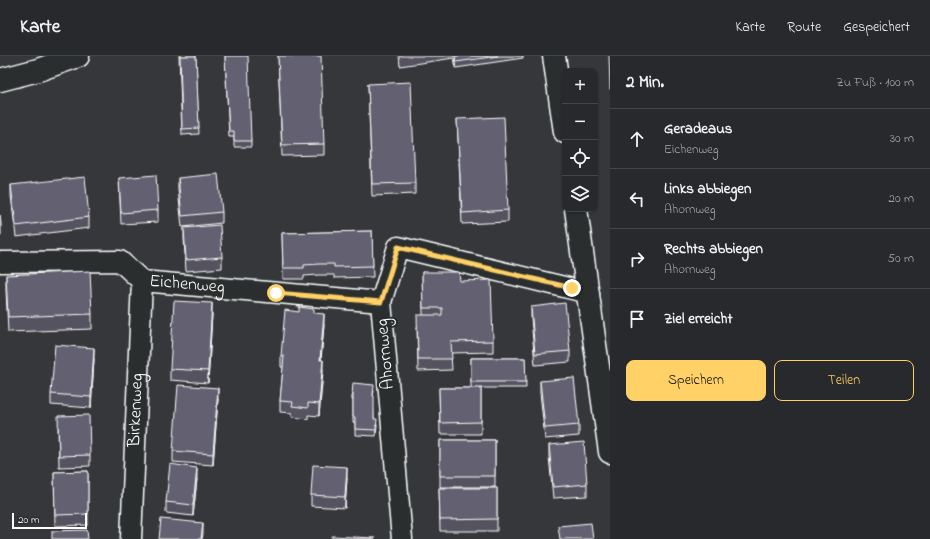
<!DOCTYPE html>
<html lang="de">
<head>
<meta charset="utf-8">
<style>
  body { margin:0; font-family:"Indie Flower",sans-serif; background:#303134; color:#f1f3f6 }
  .controls { position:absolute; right:12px; top:12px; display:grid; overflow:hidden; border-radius:8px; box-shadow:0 1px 3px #0004 }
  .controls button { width:36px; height:36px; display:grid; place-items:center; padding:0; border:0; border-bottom:1px solid #444548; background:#28292c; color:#f1f3f6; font:20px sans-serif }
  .scale { position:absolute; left:12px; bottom:10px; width:75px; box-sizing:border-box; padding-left:4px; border:2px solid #fff; border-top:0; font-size:11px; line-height:14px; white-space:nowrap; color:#fff; -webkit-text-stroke:3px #2a2d2e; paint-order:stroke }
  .stop { position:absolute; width:12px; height:12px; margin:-9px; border:3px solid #ffd166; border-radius:50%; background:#fff }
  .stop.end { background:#ffd166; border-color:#fff; box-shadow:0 1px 4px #0008 }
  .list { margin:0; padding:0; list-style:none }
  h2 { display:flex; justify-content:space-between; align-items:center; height:52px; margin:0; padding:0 16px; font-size:17px }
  h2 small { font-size:13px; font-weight:400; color:#a5a6a9 }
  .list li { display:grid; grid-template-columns:26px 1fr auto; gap:12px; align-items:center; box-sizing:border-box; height:60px; padding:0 16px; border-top:1px solid #444548 }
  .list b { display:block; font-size:15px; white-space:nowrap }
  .list p { margin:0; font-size:13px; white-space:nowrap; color:#a5a6a9 }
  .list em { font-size:13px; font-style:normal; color:#a5a6a9 }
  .actions { display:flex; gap:8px; padding:12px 16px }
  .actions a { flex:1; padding:9px 0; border:1px solid #ffd166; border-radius:8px; text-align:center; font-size:14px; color:#ffd166 }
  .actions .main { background:#ffd166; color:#111 }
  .icon { flex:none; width:22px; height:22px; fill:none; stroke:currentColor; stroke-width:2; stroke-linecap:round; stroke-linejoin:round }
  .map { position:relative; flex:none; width:610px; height:483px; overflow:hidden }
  header { display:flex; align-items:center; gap:24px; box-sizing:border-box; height:56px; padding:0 20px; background:#28292c; border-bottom:1px solid #444548 }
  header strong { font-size:19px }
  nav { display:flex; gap:22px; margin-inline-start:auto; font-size:14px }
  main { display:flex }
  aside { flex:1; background:#28292c }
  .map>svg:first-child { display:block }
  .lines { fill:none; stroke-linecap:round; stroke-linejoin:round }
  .minor-casing { stroke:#fff; stroke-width:23 }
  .tertiary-casing { stroke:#fff; stroke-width:25 }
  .secondary-casing { stroke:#fff; stroke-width:25 }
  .minor { stroke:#2a2d2e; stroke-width:20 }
  .tertiary { stroke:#2a2d2e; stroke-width:22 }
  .secondary { stroke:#2a2d2e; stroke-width:22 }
  .tram { stroke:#fff; stroke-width:1 }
  .wall { fill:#565361; stroke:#fff }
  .shaded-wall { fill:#46434f; stroke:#fff }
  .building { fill:#646071; stroke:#fff }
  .route { stroke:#ffd166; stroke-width:5 }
  .labels { text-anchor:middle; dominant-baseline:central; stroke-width:4; stroke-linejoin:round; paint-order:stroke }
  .street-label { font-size:18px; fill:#fff; stroke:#2a2d2e }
</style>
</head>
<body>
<header>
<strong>Karte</strong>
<nav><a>Karte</a><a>Route</a><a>Gespeichert</a></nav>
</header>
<main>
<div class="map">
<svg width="610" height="483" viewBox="0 0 610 483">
  <rect width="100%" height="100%" fill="#36373b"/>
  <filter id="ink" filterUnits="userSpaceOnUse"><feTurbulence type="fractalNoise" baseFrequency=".025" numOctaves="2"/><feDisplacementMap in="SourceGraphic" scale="8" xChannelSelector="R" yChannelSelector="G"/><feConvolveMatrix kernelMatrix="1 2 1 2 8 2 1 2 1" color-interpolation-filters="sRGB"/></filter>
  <g filter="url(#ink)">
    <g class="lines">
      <g class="minor-casing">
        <g id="minor">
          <path id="s1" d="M0,206l120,-1 22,20 239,21"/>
          <path id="s2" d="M131,483l11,-258"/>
          <path d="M402,483l-21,-237 17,-55 191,46"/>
        </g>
      </g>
      <g class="tertiary-casing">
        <path id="tertiary" d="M0,24l38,-10 40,-14"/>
      </g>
      <g class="secondary-casing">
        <path id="secondary" d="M554,0l11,76
          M576,153l34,243"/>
      </g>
      <use href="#minor" class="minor"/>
      <use href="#tertiary" class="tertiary"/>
      <use href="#secondary" class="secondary"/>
      <path class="tram" d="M609,0l1,33"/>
    </g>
    <path class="wall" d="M179,0h17l3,78 -17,1z
      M225,0l26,85v6h-17v-10h-5z
      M278,0l46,88v11l-42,1z
      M399,0h124v2l-67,10 -2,-10 -54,8z
      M368,28l47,99v11l-43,2z
      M457,63l51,91v12l-46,2z
      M119,122l39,32v12l-37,2z
      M178,122l44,34v11l-40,4 -4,-38z
      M11,129l78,32v11l-73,9 -5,-41z
      M0,159l1,9v11h-1z
      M184,172l38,29v11l-36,3 -2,-32z
      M372,175l1,46 -39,1v-3h-15l-15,1v3h-21l-1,-46z
      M422,216l38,9 33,60v11l-42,1 1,17 -34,1 -1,-44 6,-12z
      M6,219l86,39v15l-84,3 -2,-42z
      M531,251l39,44v11l-35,3 -4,-47z
      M299,256l15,1 10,12 -3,35 2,11 -4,45 -11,-1v4l-16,-2v-4l-12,-1v-11l3,-34h-2v-11z
      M212,258l-4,69 -38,-3v-11z
      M471,302h54l1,30h-45v46h-41l-1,-46h32z
      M94,303l-3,49 -40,-3v-11z
      M540,325l39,44v11l-34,3 -5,-46z
      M374,335l-1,5 1,23 3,6 -1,11 -21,-1v-12h-2v-23h-1v-5z
      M218,343l-5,66 -40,-3v-11z
      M58,371l32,28v11l-31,1z
      M440,384h55v47h-55z
      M549,389l38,39v12l-34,2 -4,-42z
      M88,415v54l-33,1 -1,-54z
      M347,422l-2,30 -34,-2v-11z
      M197,423l-4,37 -27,-3v-11z
      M439,432h58v43h-57z"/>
    <path class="shaded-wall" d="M212,247v11l-4,69v-12z
      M324,258v11l-4,46v-11z
      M94,292v11l-3,49v-11z
      M323,304v11l-4,45v-12z
      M218,332v11l-5,66v-11z
      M347,411v11l-2,30v-11z
      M197,412v11l-4,37v-11z
      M203,467v11l-1,5h-1z"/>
    <path class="building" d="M180,0h16l3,72 -17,1z
      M225,0h23l3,85h-17v-10h-5z
      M278,0h43l3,88 -42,1z
      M455,0h43l-42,6z
      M411,26l4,101 -43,1 -4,-100z
      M504,61l4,93 -46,3 -5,-94z
      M218,118l4,38 -40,4 -4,-38z
      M156,119l2,35 -37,3 -2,-35z
      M85,121l4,40 -73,9 -5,-41z
      M220,169l2,32 -36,3 -2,-32z
      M372,175l1,35 -39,1v-3h-15l-15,1v3h-21l-1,-35z
      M90,215l2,43 -84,3 -2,-42z
      M422,216h37l1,9 31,-1 2,61 -42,1 1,17h-34l-1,-44h25v-7h-19z
      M174,245l38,2 -4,68 -38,-2z
      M565,247l5,48 -35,3 -4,-47z
      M299,251l15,2v4l10,1 -4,46h3l-4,44 -11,-1v5l-16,-2 1,-4 -13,-1 4,-45h-3l4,-46 14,2z
      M55,289l39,3 -3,49 -40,-3z
      M471,302h54l1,24h-55z
      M574,322l5,47 -34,3 -5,-47z
      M353,327l21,2 -1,11h1v23h3l-1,11 -21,-1v-12h-2v-23l-1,1z
      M178,329l40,3 -5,66 -40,-3z
      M439,332h42v34l-41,1z
      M89,359l1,40 -31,1 -1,-40z
      M440,384h55v36h-55z
      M584,386l3,42 -34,3 -4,-42z
      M170,408l27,4 -4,37 -27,-3z
      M313,409l34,2 -2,30 -34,-2z
      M88,415v43l-33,1 -1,-43z
      M439,432h58v31l-57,1z
      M161,463l42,4 -2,16h-42z
      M591,467l2,16h-33l-2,-13z
      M87,474l1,9h-36v-8z
      M332,480l43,2v1h-43z"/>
  </g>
  <g class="lines" filter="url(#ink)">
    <path class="route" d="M276,237l105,9 17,-55 174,41"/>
  </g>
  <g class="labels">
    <g class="street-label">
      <text stroke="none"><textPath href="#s1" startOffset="195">Eichenweg</textPath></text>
      <text transform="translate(386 298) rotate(-95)">Ahornweg</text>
      <text stroke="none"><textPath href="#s2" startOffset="129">Birkenweg</textPath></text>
    </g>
  </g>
</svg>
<div class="controls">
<button>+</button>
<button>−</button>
<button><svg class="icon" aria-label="locate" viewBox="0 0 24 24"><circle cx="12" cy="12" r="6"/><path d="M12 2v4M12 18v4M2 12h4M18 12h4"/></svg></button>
<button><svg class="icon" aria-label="layers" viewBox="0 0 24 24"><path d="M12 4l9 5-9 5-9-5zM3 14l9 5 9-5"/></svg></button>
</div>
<div class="scale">20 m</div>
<div class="stop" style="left:276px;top:237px"></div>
<div class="stop end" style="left:572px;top:232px"></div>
</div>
<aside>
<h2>2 Min.<small>Zu Fuß · 100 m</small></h2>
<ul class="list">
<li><svg class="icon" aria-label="ahead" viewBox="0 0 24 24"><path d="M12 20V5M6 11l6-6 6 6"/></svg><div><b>Geradeaus</b><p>Eichenweg</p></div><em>30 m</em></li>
<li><svg class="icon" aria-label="left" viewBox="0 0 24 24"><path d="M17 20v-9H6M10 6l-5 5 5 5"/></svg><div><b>Links abbiegen</b><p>Ahornweg</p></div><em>20 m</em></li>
<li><svg class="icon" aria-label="right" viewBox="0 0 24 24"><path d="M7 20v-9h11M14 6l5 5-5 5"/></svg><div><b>Rechts abbiegen</b><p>Ahornweg</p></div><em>50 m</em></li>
<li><svg class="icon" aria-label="arrive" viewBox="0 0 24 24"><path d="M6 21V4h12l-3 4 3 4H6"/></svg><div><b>Ziel erreicht</b></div></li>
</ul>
<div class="actions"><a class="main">Speichern</a><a>Teilen</a></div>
</aside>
</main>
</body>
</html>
